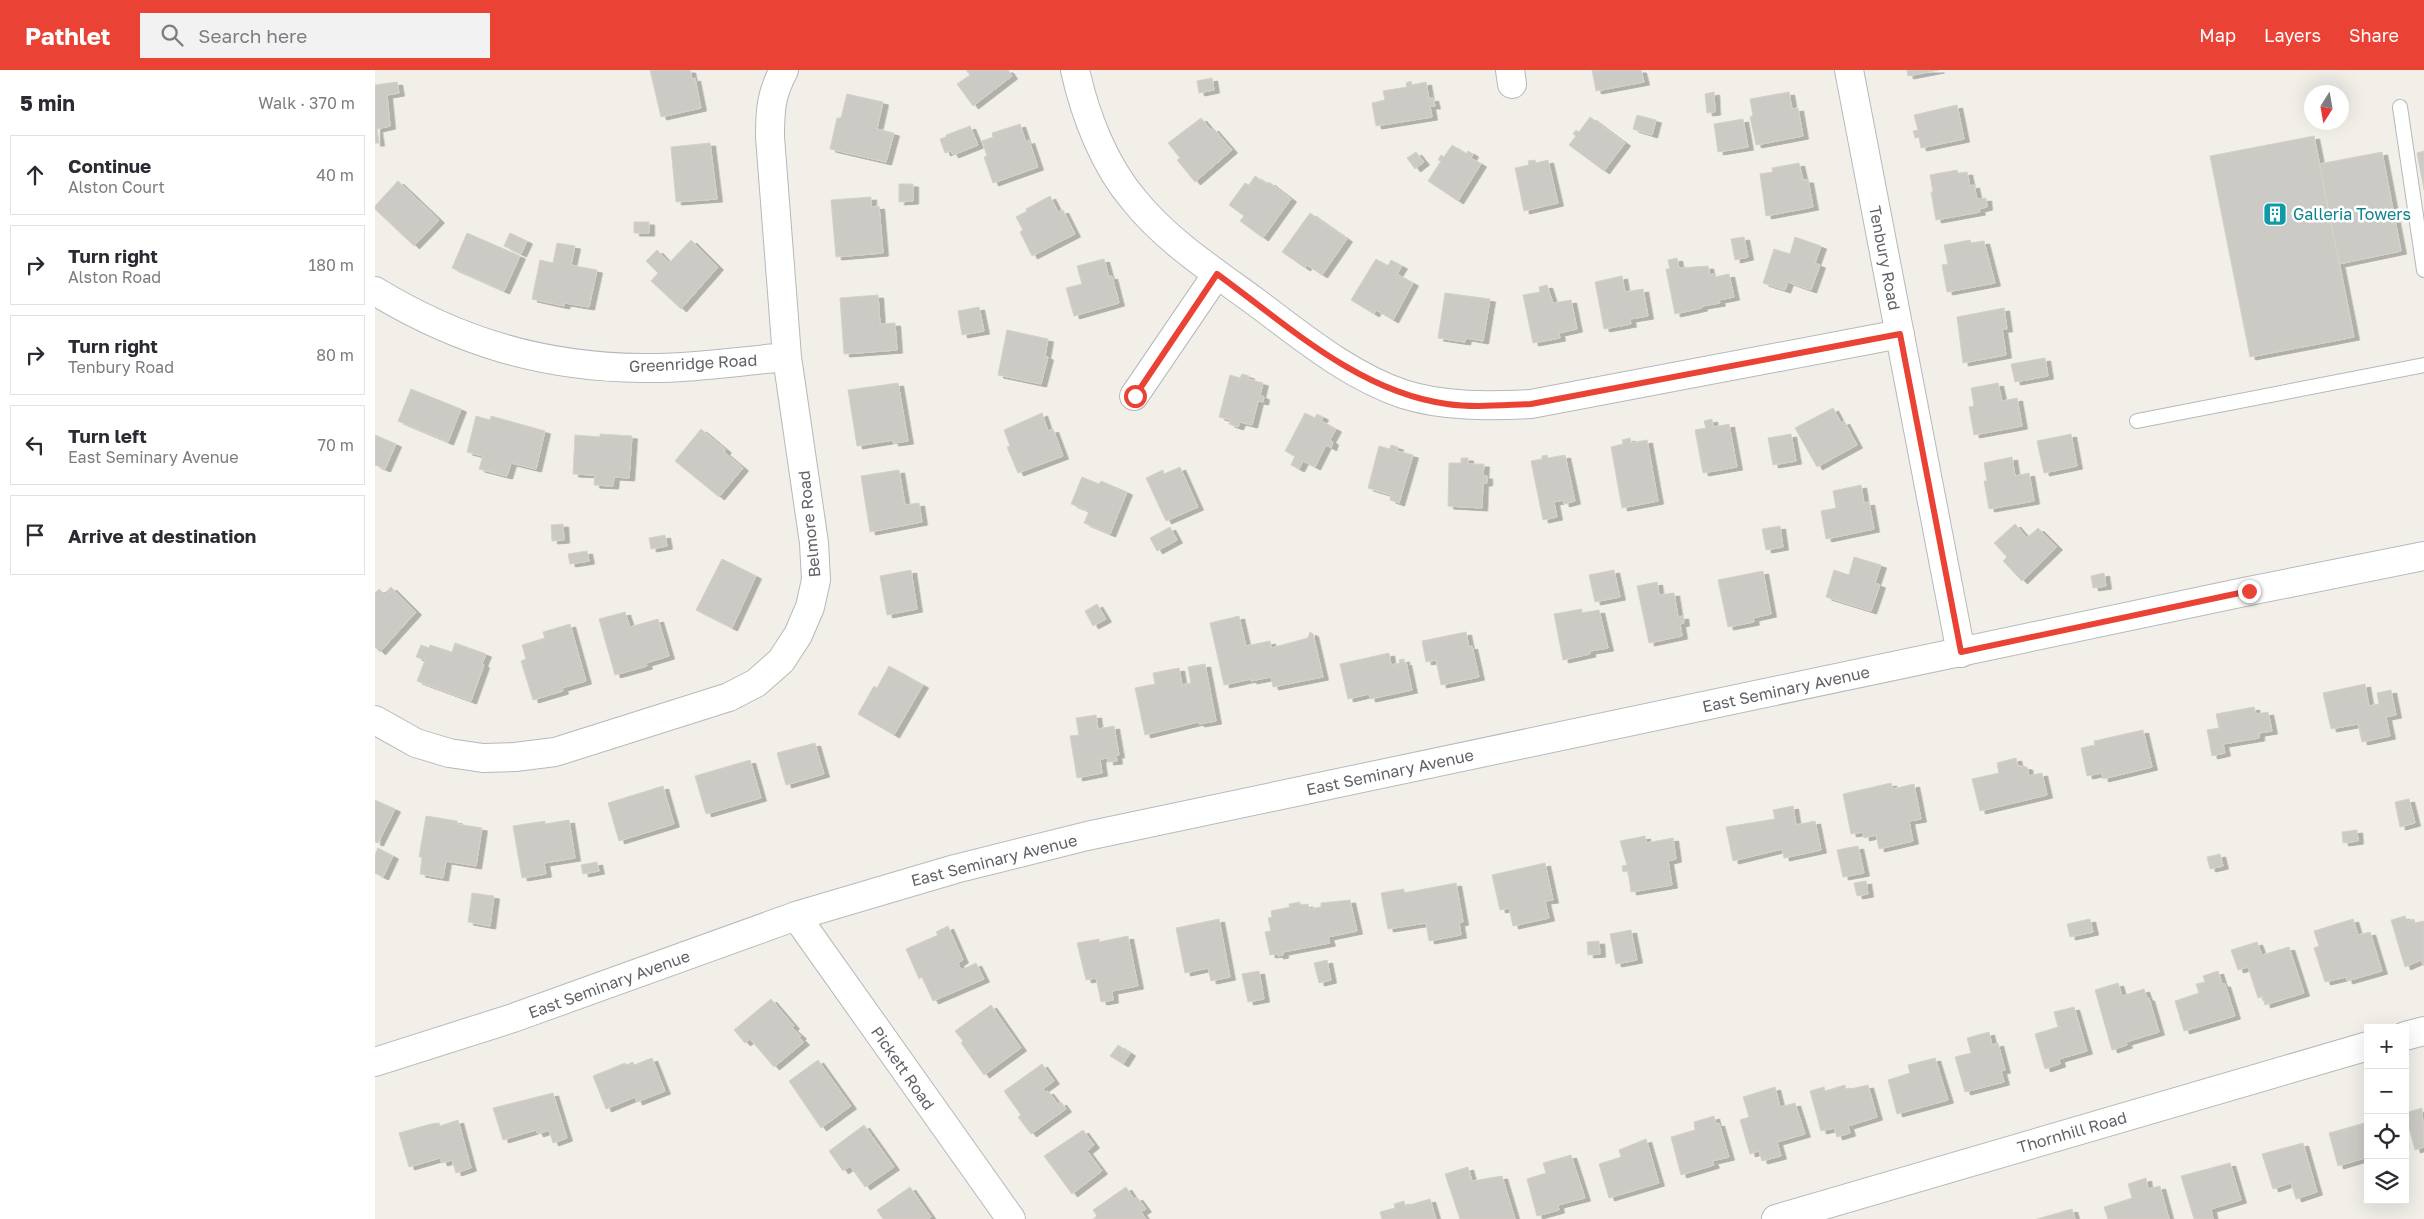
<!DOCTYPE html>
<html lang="en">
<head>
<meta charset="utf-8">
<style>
  body { margin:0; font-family:"Golos Text",sans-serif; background:#f2f2f3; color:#2b2b33 }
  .controls { position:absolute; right:15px; bottom:15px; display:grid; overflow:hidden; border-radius:0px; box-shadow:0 5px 20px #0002 }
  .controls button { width:45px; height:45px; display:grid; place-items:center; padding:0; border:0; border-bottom:1px solid #e1e1e2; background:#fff; color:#2b2b33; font:25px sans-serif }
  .compass { position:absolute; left:1929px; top:15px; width:45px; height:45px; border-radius:50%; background:#fff; box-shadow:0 5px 20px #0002; rotate:191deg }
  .stop { position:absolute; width:15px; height:15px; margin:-11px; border:4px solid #ea4335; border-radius:50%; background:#fff }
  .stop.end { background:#ea4335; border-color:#fff; box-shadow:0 1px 5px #0008 }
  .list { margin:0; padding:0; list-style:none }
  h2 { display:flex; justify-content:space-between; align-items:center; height:65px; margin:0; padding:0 20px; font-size:21px }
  h2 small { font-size:16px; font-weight:400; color:#7c7c81 }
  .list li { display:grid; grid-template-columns:32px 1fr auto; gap:15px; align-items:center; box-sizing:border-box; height:80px; margin:0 10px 10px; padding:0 10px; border:1px solid #e1e1e2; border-radius:0px }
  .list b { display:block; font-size:19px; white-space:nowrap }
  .list p { margin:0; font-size:16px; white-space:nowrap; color:#7c7c81 }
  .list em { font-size:16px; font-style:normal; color:#7c7c81 }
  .icon { flex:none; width:28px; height:28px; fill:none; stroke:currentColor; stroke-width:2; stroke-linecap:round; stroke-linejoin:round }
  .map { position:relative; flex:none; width:2049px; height:1149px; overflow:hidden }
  header { display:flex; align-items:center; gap:30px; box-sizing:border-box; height:70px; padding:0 25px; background:#ea4335; color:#fff }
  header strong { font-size:24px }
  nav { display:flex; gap:28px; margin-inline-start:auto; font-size:18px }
  .search { width:350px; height:45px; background:#f2f2f3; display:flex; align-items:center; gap:12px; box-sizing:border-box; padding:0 18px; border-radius:0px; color:#7c7c81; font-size:19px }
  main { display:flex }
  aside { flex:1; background:#fff }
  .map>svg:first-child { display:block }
  .building { fill:#cccac5; stroke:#d6d1c6; filter:url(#shadow) }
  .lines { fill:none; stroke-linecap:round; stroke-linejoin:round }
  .lane-casing { stroke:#b5b8bc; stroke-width:16 }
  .street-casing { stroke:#b5b8bc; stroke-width:30 }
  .secondary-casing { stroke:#b6babf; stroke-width:30 }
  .lane { stroke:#fff; stroke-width:14 }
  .street { stroke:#fff; stroke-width:28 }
  .secondary { stroke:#fff; stroke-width:28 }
  .route { stroke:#ea4335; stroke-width:6 }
  .labels { text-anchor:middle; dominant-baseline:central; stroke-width:5; stroke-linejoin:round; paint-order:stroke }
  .culture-label { font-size:16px; fill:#0d838f; stroke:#fff; text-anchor:start }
  .street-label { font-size:16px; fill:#5f6368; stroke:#fff }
</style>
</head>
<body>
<header>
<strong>Pathlet</strong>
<div class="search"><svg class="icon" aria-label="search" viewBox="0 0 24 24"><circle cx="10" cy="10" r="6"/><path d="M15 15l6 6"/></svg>Search here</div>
<nav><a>Map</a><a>Layers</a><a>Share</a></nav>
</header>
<main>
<aside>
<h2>5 min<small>Walk · 370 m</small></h2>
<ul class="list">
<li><svg class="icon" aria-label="ahead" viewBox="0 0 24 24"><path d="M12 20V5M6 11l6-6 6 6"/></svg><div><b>Continue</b><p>Alston Court</p></div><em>40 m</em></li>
<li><svg class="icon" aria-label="right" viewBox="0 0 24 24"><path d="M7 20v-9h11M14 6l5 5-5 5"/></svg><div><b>Turn right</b><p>Alston Road</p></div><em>180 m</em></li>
<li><svg class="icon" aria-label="right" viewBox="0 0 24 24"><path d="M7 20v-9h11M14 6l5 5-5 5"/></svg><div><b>Turn right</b><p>Tenbury Road</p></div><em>80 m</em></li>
<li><svg class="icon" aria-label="left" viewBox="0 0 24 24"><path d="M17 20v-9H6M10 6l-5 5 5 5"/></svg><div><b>Turn left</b><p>East Seminary Avenue</p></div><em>70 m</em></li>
<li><svg class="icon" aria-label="arrive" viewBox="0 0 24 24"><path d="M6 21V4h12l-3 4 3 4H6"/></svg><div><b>Arrive at destination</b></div></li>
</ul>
</aside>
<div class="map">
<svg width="2049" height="1149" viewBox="0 0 2049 1149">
  <defs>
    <filter id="shadow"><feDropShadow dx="5.5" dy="3" stdDeviation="0" flood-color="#0004"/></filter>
  </defs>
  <rect width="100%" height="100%" fill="#f1efe8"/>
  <path class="building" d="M275,0h40l2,9 3,-1 6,30 -40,9z
    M591,0h42l4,6 -39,30 -16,-22 13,-9z
    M1217,0h49l3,12 -48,9z
    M1532,0h32l-31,6z
    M837,8l2,12 -15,3 -2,-12z
    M1036,11l1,4 14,-3 3,17 4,-1 2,8h-5l2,11 -56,9 -4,-23 13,-3 -2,-9 24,-4 -1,-4z
    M22,12l2,11 -12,2 3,31 -13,3 2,14h-4v-58z
    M1339,22l1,20 -8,1 -2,-19z
    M1414,22l3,17 6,-1 5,28 -47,9 -6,-28 3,-1 -3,-17z
    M472,24l36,8 -6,27 17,4 -8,29 -56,-13 7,-31h4z
    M1582,35l7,34 -43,9 -2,-11 -4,1 -2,-7 5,-1 -4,-15z
    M1262,45l19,5 -4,15 -19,-6z
    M1215,47l35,26 -21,28 -35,-26 7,-9 -3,-2 3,-4 3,2z
    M826,48l10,12 2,-2 19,22 -37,32 -18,-22 3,-2 -12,-15z
    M1368,49l5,28 -30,5 -4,-28z
    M645,54l6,18 3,-2 9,27 -45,16 -9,-26 3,-1 -5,-15 11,-4 -1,-4z
    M595,56l8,19 -25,10 -2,-4 -6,2 -5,-14 6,-2v-2z
    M1939,66l40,201 -104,20 -40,-201z
    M335,73l7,56 -41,3 -5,-55z
    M1077,75l14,9 2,-3 5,3 -2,4 10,6 -23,37 -30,-20 13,-20 -3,-1 3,-5 3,2z
    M2049,81v39l-7,-37z
    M1041,82l8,10 -9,7 -8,-11z
    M2007,82l19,99 -62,13 -20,-100z
    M1160,90l1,3 12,-3 10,43 -34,8 -9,-43 14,-3 -1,-4z
    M1424,93l4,17h5l5,27 -47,9 -6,-42 13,-2 -1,-4z
    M1582,100l1,3 9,-1 3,14 4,-1 3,14 9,-1 1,9 -8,2 1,3 -44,8 -5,-28h2l-3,-17z
    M880,106l12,8 2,-2 22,17 -28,39 -23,-17 4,-5 -15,-11 16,-22 4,2z
    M23,111l41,39 -25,26 -39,-37v-3z
    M524,114h14v17l-14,1z
    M675,126l8,16 5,-2 12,24 -43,22 -12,-24 3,-2 -7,-13 11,-6 -1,-2z
    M496,127v10l8,-1 4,47 -47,4 -5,-57z
    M935,143l37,26 -25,36 -15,-10 -2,3 -23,-16z
    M259,152h15v11h-15z
    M92,163l53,23 -16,35 -52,-23z
    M135,163l17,8 -6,13 -17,-8z
    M1369,167l4,20 -13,3 -4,-21z
    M1420,167l26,9 -6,17 5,2 -9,25 -23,-8 -3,8 -22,-7 11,-34 16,5z
    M316,170l27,27 -37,42 -30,-28 7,-8 -12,-12 11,-11 12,13z
    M1595,170l1,3 13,-2 11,42 -48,9 -5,-27 6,-1 -4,-19z
    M182,173l18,3 -4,19 26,5 -8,37 -24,-4 -1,3 -32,-7 8,-39 13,3z
    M1302,188l2,10 29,-2 2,9 4,-1 1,3 14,-3 5,23 -15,3 1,3 -18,3v2l-27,6 -9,-45h4l-2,-9z
    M729,189l5,18 3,-1 7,27 -45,13 -8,-28 16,-4 -5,-18z
    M1001,189l12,7 3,-6 11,6 -5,8 16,9 -20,37 -17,-10 -2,4 -23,-14z
    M1247,206l3,16 18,-3 5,27 -18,3 1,5 -27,5 -9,-47z
    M1172,215l6,18 18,-3 6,29 -18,4 1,5 -27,5 -10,-48 17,-3 -1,-5z
    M1070,223l45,6 -7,42 -17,-3 -1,4 -27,-4z
    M503,225l2,29 15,-1 2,27 -53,4 -4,-56z
    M604,237l5,24 -22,4 -4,-24z
    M1629,238l3,21h-5l4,26 -43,8 -6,-46z
    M632,260l41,9 -3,17 3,1 -7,27 -43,-9z
    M1670,288l3,18 -33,6 -4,-18z
    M867,304l7,2 -1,3 15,4 -3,12 4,2 -1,5 -5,-1 -6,24 -12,-3 -2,5 -9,-3 2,-4 -12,-3 11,-42 10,3z
    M523,313l10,58 -15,2v-3l-36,6 -9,-56z
    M1623,313l4,18 15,-3 5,28 -48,9 -5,-28 5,-1 -3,-18z
    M36,319l50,20 -13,33 -50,-21z
    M1458,338l8,15 3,-2 13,24 -40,22 -22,-39z
    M667,343l6,18 5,-2 10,27 -45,17 -11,-26 3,-1 -6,-16z
    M930,343l10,5 2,-4 6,3 -2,4 15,8 -6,11 3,2 -2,6 -5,-3 -11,22 -12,-6 -4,8 -8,-4 4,-9 -10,-5z
    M101,346l14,4 1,-4 54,15 -9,38 -25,-6 -4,13 -28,-7 4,-13 -16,-4z
    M1337,349l1,8 16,-3 8,43 -34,6 -8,-43 11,-2 -2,-7z
    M326,359l25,21 -2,2 19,16 -24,29 -44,-36z
    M225,364l32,2 -3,42 -15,-1 -1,9 -19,-1 1,-10 -22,-1 2,-39 25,2z
    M1416,364l5,27 -23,4 -5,-27z
    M1696,364l6,32 -33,7 -7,-32z
    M0,365l21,9 -11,25 -10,-4z
    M1255,368l1,5 16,-3 11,61 -36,7 -11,-61 12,-3 -1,-4z
    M1016,375l7,2 -1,4 16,4 -14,48 -9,-3 1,-5 -23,-7 11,-42 11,3z
    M1172,385l1,3 17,-3 10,46 -11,3 -1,-4 -9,2 3,15 -14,3 -12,-59 11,-2v-3z
    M1637,387l3,19 14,-3 5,28 -45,8 -5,-28h3l-3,-18z
    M1086,388h7v6h16l-1,12h4v7h-4l-1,25 -34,-2 1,-43h12z
    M805,397l18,40 -32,14 -20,-43 17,-8 1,4z
    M524,400l6,35 14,-2 3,19 -52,10 -9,-56z
    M707,407l17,7 2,-3 26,11 -17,42 -26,-11 5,-12 -18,-7z
    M1486,415l3,18 5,-1 5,27 -48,10 -5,-28 15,-3 -3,-17z
    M188,454l1,16 -12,1 -1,-16z
    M1640,454l12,14 11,-10 19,19 -35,34 -19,-20 4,-4 -13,-14z
    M1405,456l3,21 -17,3 -4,-21z
    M795,457l7,13 -20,11 -7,-13z
    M290,465l2,11 -16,3 -2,-11z
    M212,481l2,10 -19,3 -2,-10z
    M1479,487l27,8 -6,18 5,2 -9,26 -45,-14 8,-27 15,5z
    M347,489l34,17 -24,52 -36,-18z
    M536,500l6,39 -30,6 -7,-39z
    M1239,500l6,27 -25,5 -6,-27z
    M1388,501l8,43 -18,4 1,4 -26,5 -10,-47z
    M1729,503l2,13 -13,2 -2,-12z
    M1282,512l2,13 15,-2 4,24 5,-1 1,7 -4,1 2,12 -33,7 -12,-57z
    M16,517l25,25 -36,40 -5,-5v-54l4,-4 5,5z
    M722,534l9,15 -13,7 -8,-15z
    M1207,539v4l17,-3 9,38 -18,3v3l-27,6 -9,-46z
    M250,542l5,15 28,-8 11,37 -23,7 1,3 -32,9 -16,-56z
    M864,546l7,30 24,-5 1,7 37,-10 2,-6 3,2 10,43 -50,10 -2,-10 -20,4v-2l-27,6 -14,-62z
    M195,554l16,57 -24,7 1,3 -30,9 -12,-39 5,-2 -4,-14 23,-7 -2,-6z
    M1091,562l3,15 3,-1 7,31 -38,8 -5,-25 -10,2 -4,-21z
    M80,573l31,11 -4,10 2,1 -13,36 -54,-20 8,-21 -9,-3 5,-12 8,3 1,-3 22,7z
    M1014,583l2,12 9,-2 -1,-3 5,-1v4l2,-1 6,28 -42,9 -1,-5 -21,5 -8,-35z
    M830,594l11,57 -17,3 -1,-2 -53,13 -10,-47 20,-4 -2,-11 26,-5 3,17 9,-2 -3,-16z
    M514,596l34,19 -29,50 -36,-21 16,-28 3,2z
    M1990,614l4,22 10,-2 -2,-11 14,-3 5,25 -10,2 4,19 -28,6 -4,-18 -27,5 -8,-36z
    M1879,637l2,7 12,-2 4,19 -13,2v5l-36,6 2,9 -13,3 -5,-26 12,-2 -3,-14z
    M721,645l2,14 16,-3 5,29h-3l1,6 -9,1v-4l-8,1 2,14 -25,5 -7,-42 9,-1 -3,-17z
    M1768,660l9,37 -49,12 -1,-6 -15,3 -6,-28 14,-3 -1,-4z
    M440,673l9,31 -38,11 -9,-32z
    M1641,688l2,8 9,1 2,9 13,-3 5,22 -67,16 -8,-32 27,-6 -2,-10z
    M375,690l11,38 -55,16 -11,-38z
    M1516,713l2,6 21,-5 7,35 -12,2 4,20 -34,8 -3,-14 -12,3 -1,-6 -12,2 -8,-40z
    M288,716l11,38 -55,17 -11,-38z
    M2034,729l6,24 -15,4 -5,-25z
    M0,730l20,9 -17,34 -3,-1z
    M1418,736l3,19 19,-4 6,29 -37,8 -2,-9 -49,12 -7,-34 49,-8 -2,-9z
    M51,746l31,5v3l25,4 -6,38 -30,-5 -3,17 -23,-4 2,-17h-3z
    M194,750l6,38 -31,5 2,11 -24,4 -9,-52 32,-5v3z
    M1982,760l1,11 -15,2 -1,-11z
    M1270,766l1,7 27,-5 3,21 -8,2 4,24 -41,7 -3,-21 -5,1 -1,-6 5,-1 -7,-24z
    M1483,776l6,27 -21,4 -6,-27z
    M3,778l15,8 -10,21 -8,-4v-18z
    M1845,784l3,12 -13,3 -3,-12z
    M222,792l2,9 -16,3 -2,-9z
    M1170,793l8,37 -8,1 4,17 -36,8 -4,-18 -9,2 -8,-35z
    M1491,811l2,13 -11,2 -3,-13z
    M1081,813l7,39 -4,1 2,12 -32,6 -3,-18 -38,6 -7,-36 23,-4v4z
    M97,823l22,3 -4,30 -22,-4z
    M975,830l7,31 -29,6 2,6 -47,9v3l-5,1 -1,-2 -7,1 -5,-23 6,-1 -3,-13 4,-1 -1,-6 19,-4 -1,-3 11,-2v3l8,-1 1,5 12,-2v-4z
    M2030,846l2,5 7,-2 1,4 9,-2v45l-3,-6 -16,7 -14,-47z
    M844,849l11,58 -19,4 -3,-13 -23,5 -9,-45z
    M1715,849l3,13 -23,5 -3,-13z
    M1978,849l5,16 12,-3 12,39 -35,10 -1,-4 -21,5 -11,-34 5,-2 -5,-15z
    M573,856l15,34 -5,3 3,7 15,-7 8,16 -51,22 -11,-24 -3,2 -13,-30 32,-14 -2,-3z
    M1256,860l6,30 -21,4 -6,-30z
    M753,866l10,50 -26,5 1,9 -12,2 -5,-24 -10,2 -9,-37 22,-4v3z
    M1224,871l1,13 -12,1 -1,-13z
    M1882,872l5,13 27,-8 15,46 -39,12 -2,-9 -5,2 -10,-31 -10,3 -7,-20z
    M952,890l4,20 -12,3 -5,-20z
    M884,901l5,28 -16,3 -6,-28z
    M1843,901l4,13h3l10,32 -51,15 -9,-30 24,-8 -3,-9 9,-2 -2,-6z
    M1743,913l4,13 22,-7 3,9h2l10,34 -33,10 1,3 -15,5 -17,-60z
    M396,929l23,27 -2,2 9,8 -2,1 5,5 -30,25 -24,-28 -5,4 -11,-13z
    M616,935l30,43 -37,27 -23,-32 2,-2 -8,-10z
    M1699,937l13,44 -28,8 1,5 -15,5 -10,-35 23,-7 -4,-15z
    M1614,962l3,13 6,-2 7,27 -4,1 3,11 -39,10 -10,-35 16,-4 -4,-15z
    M743,975l12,8 -7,11 -13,-8z
    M277,988l13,33 -28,11 -2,-5 -29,12 -13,-33 32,-13 1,2 7,-3 1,3z
    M1560,988l13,42 -51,14 -9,-34 22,-7 -2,-8z
    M443,990l33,46 -30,22 -32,-47z
    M667,994l12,17 -11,8 3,3 2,-1 10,13 3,-2 5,7 -35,25 -13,-17 3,-2 -17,-24z
    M1470,1015l1,5 22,-5 9,32 -29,9 2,7 -13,4 -3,-9 -13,3 -11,-40 14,-4 1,4z
    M1400,1017l5,20 15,-4 10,31 -28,8 4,14 -19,5 -3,-10 -9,3 -10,-34 9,-3 -6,-20z
    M178,1023l14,45 -14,5 -4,-13 -11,4 -2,-4 -33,10 -10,-32z
    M2047,1038l2,39 -9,3 -10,-37z
    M1339,1046l2,8 3,-1 10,34 -17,4 2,4 -33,10 -10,-38 24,-7 -1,-8z
    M83,1050l13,48 -15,5 -4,-13 -10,3 -2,-5 -31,9 -10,-34 32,-9 8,-1 1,3z
    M1993,1052v35l-30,9 -9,-33z
    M489,1055l30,42 -29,20 -15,-21 -7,5 -14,-20z
    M708,1060l11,15 -7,6 15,20 -30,23 -28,-38z
    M1271,1069l13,44 -50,15 -10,-34 22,-7 -2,-7z
    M1928,1073l14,49 -21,7 -5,-16 -18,6 -11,-35z
    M1196,1085l14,43 -27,7 1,5 -22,6 -10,-37 19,-6 -3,-10z
    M1855,1093l11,37 -30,9 2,10h-19l-13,-43z
    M1093,1097l4,14 30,-5 13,43h-55l-15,-45z
    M1771,1108l2,11 12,-3 9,33h-61l-4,-12 28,-9 -4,-14z
    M535,1117l21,30 -2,2h-46l-6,-9z
    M751,1117l8,12 3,-2 9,12 -5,3 5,7h-53l4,-3 -4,-6z
    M1055,1129l6,20h-54l-2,-7 15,-4 -1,-4 10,-3 1,5 4,-1z
    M1697,1139l3,10h-38z"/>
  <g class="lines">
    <g class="lane-casing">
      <path id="lane" d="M2025,37l24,163
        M1762,351l287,-56"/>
    </g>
    <g class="street-casing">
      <path id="street" d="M700,0c10,45 29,95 59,130 32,40 78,70 119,100 46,34 94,75 150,94 41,13 85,12 128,10l369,-70
        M1135,0l2,14
        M1474,0l112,583
        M0,221c84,51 168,76 267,77 46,1 99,-7 145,-11
        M759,326l83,-122
        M0,650l41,23 33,10 34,5 32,-1 40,-5 174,-55 27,-14 25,-22 17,-26 12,-28 6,-27 -2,-37 -27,-186 -17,-220c0,-27 1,-43 14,-67
        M421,846l215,303
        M2030,966l19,-5
        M1401,1149l592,-173"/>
    </g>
    <g class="secondary-casing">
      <path id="secondary" d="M0,992l138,-44 283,-102 159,-47 132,-33 1162,-245 175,-35"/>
    </g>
    <use href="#lane" class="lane"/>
    <use href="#street" class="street"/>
    <use href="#secondary" class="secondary"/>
  </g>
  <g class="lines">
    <path class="route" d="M760,326l82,-122c69,50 141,118 230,130 27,4 56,1 84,0l369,-70 61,318 288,-61"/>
  </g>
  <defs>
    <g id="building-square" transform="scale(1.25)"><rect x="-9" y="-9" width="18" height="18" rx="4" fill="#0f9aa8" stroke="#fff"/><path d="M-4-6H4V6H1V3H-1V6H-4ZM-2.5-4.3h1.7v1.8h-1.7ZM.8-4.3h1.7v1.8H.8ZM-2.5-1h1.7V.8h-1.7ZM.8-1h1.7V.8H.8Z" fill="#fff"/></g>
  </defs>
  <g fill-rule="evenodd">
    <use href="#building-square" x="1900" y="144"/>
  </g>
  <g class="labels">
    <g class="culture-label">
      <text x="1918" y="144">Galleria Towers</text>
    </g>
    <g class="street-label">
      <text transform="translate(1510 188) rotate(79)">Tenbury Road</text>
      <text transform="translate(318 293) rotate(-3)">Greenridge Road</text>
      <text transform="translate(434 454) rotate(-96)">Belmore Road</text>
      <text transform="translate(1411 619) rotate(-12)">East Seminary Avenue</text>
      <text transform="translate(1015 702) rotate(-12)">East Seminary Avenue</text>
      <text transform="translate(619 790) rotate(-14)">East Seminary Avenue</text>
      <text transform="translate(234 914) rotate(-20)">East Seminary Avenue</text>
      <text transform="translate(528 998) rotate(55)">Pickett Road</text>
      <text transform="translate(1697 1062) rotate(-16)">Thornhill Road</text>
    </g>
  </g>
</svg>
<div class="controls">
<button>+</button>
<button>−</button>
<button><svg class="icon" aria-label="locate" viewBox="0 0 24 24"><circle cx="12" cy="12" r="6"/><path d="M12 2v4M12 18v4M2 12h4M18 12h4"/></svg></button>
<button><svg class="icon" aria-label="layers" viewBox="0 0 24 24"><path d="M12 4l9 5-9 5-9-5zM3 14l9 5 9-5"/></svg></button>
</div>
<svg class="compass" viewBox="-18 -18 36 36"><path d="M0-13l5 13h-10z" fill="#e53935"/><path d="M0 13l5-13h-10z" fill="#7c7c81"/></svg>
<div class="stop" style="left:760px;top:326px"></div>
<div class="stop end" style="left:1874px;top:521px"></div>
</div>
</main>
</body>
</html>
